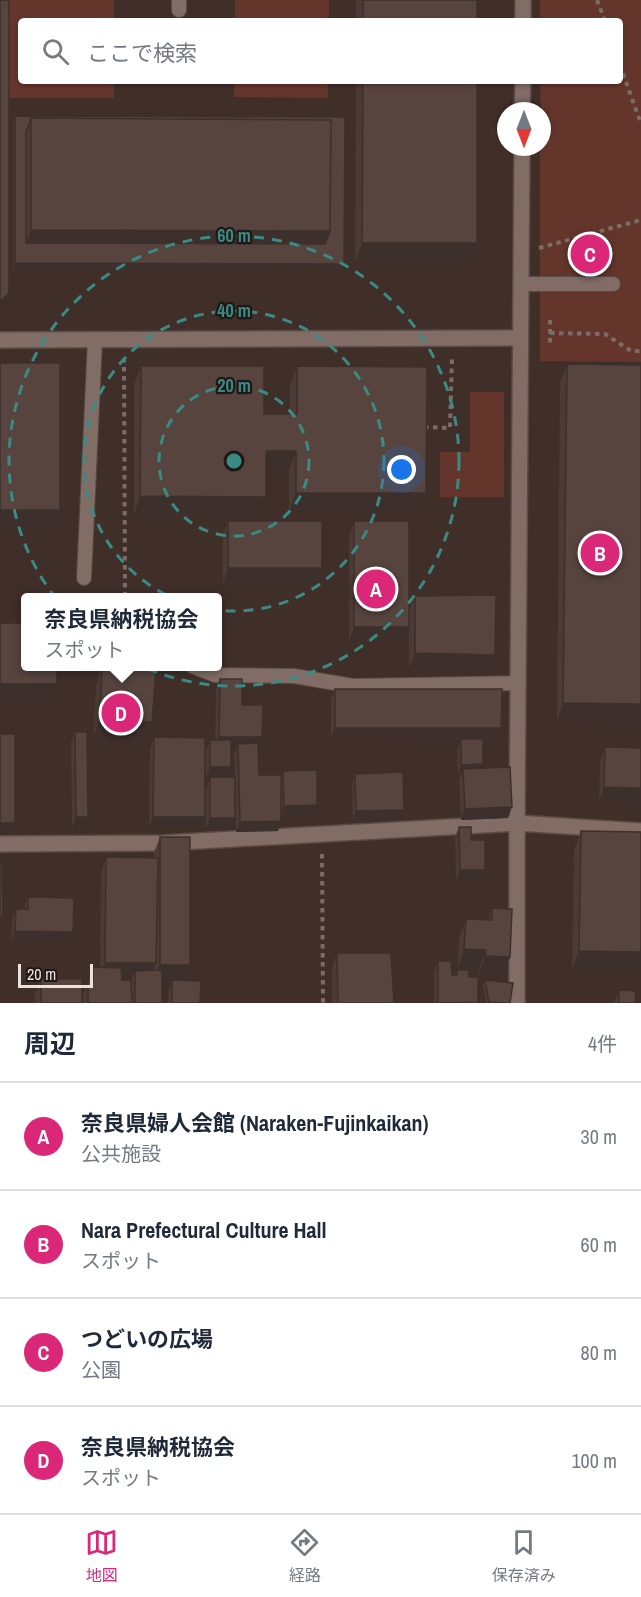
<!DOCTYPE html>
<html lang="ja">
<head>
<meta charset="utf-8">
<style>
  body { margin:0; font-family:"Archivo Narrow","Noto Sans JP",sans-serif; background:#f6f6f7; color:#1f2937 }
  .compass { position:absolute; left:497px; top:102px; width:54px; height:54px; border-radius:50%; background:#fff; box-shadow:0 2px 4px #0004; rotate:180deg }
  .scale { position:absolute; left:18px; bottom:15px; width:75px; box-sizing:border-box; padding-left:6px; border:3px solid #ede1de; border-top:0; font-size:16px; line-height:21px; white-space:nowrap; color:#ede1de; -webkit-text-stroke:4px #201816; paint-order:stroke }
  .you { position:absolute; left:402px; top:470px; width:21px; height:21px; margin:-15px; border:4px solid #fff; border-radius:50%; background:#1a73e8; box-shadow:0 0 0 9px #1a73e833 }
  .badge { display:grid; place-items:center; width:39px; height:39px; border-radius:50%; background:#db2777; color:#fff; font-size:20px; font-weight:700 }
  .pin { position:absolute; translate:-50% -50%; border:3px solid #fff; box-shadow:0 2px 6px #0006 }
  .popup { position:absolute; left:21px; top:593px; width:201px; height:78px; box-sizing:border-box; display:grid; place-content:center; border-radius:6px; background:#fff; filter:drop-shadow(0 2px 4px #0005); font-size:20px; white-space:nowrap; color:#747a83 }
  .popup b { font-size:22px; color:#1f2937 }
  .popup::after { content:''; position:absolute; left:50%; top:100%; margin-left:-12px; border:12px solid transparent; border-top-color:#fff }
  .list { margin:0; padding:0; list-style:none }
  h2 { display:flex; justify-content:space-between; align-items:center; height:78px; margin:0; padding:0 24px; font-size:26px }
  h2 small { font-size:20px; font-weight:400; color:#747a83 }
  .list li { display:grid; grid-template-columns:39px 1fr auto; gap:18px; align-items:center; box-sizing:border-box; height:108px; padding:0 24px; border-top:2px solid #e0e1e3 }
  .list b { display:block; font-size:22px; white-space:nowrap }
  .list p { margin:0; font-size:20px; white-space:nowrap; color:#747a83 }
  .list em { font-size:20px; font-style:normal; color:#747a83 }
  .icon { flex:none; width:33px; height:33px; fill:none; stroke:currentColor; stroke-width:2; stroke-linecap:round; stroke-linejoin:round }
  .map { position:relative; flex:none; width:641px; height:1003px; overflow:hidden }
  .search { position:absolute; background:#fff; box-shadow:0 2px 4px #0004; left:18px; right:18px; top:18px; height:66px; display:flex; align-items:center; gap:15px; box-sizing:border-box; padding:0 21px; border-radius:6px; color:#747a83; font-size:22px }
  .sheet { height:510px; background:#fff }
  nav { display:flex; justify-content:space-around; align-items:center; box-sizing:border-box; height:84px; border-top:2px solid #e0e1e3; background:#fff; font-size:16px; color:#747a83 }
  nav a { display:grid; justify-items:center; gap:3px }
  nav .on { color:#db2777 }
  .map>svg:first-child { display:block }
  .green { fill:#64362b }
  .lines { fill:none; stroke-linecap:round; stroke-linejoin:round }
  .service-casing { stroke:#5a4b46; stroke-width:16 }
  .minor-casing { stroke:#5a4b46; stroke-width:18 }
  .tertiary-casing { stroke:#5a4b46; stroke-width:18 }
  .path { stroke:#7c6c68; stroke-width:4; stroke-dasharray:4.5 4.5; stroke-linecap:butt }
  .service { stroke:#816c66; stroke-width:14 }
  .minor { stroke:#816c66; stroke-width:15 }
  .tertiary { stroke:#816c66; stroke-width:15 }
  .wall { fill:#4b3a36; fill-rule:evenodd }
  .shaded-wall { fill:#3d302c }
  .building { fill:#57443f; stroke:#3d302c; stroke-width:1.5; fill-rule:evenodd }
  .ring { fill:none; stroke:#3b8b84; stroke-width:3; stroke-dasharray:10 8 }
  .centre { fill:#3b8b84; stroke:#201816; stroke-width:3 }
  .ring-label { font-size:18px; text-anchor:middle; font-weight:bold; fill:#3b8b84; stroke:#201816; stroke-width:4.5; stroke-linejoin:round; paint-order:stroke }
</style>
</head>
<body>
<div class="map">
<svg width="641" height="1003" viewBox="0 0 641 1003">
  <rect width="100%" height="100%" fill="#402e29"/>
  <path class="green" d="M2,0h112v21h-93v60h93v17h-112z
    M235,0h94v21h-94z
    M540,0h101v362l-101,-1v-214h2l-2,-66h80v-60h-80z
    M234,81h94v17l-94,-1z
    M470,392h34v105h-64v-45h30z"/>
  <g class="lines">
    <g class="service-casing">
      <path id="service" d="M179,0v10
        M521,284h92
        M84,578l11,-238
        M192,666l23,9 79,1 59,10 164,-3"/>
    </g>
    <g class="minor-casing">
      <path id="minor" d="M517,823v180
        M0,844l164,-1 353,-20 124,8"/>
    </g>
    <g class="tertiary-casing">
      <path id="tertiary" d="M523,21v-21
        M522,111l1,-30
        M0,340l520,-2
        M517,823l5,-676"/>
    </g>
    <path class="path" d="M597,0l8,21
      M620,65l21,59
      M539,248l102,-28
      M550,320v24
      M550,333l55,1 26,17h10
      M124,358l1,240
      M424,427l26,1 2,-71
      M322,854l1,149"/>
    <use href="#service" class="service"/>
    <use href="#minor" class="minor"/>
    <use href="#tertiary" class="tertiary"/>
  </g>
  <path class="wall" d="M356,0h121v21h-121z
    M356,81h121v162l-7,19h-115z
    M15,116l330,1 -3,153 -329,-1v-147z
    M567,364l74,359 -84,-1 3,-339z
    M141,366l123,48h26v-29l7,-19 122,146 -130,-1v-41h-23v27l-7,19 -125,-1v-130z
    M228,521l94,47 -5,16h-94v-48z
    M354,521l55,106 -6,15h-54v-106z
    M415,596l80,59 -5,16 -81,-3v-57z
    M102,667l50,55 -6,19 -53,-3 3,-52z
    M220,679l22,26 16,43 1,27 22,2 2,-6 34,34 -4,10 -32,1 -3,15 -42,1 -1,-33 -3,29 -26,1v-41l4,-10h-4v-27l4,-11h5l1,-50zM231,748h6l-3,6 1,23h-8l4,-10z
    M335,689l162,50h-14l-1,29 26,50 -47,2 -2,-40 2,-5 -3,1 -1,-26 4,-11h14l-144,-1v-39z
    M75,732l9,96h-12l-1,-86z
    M154,737l51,80 -4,11h-52l1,-80z
    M605,747l36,1 -42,54 1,-40z
    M355,774l49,36 -4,10 -47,2 -1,-37z
    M459,827l22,53 -25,1 -1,-44z
    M581,831l60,1 -69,138 2,-120z
    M160,837l2,166h-80l1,-8 10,-28 7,1 1,-95 5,-16 48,1v-5zM122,978h10l-1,2h-9z
    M28,897l45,35 -3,10h-59l1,-22 4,-11h8z
    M492,908l18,49 -7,18h-24v-6l-21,-1 1,-30 7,-19 22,1z
    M337,953l57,50h-62v-35z
    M438,961l14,14h3l2,-5 21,33h-44v-31z
    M41,979l41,24h-47v-9z
    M172,980l28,23h-32l1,-12z
    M485,980l25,23h-24l-3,-17z
    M619,990l16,13h-21z"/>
  <path class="shaded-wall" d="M31,230l299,1 -7,19 -299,-1z
    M362,243h115l-7,19h-115z
    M15,263l329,1 -2,6 -329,-1z
    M9,293l-7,19 -2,1v-13z
    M266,451h30l-7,19h-30z
    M296,493h130l-7,19 -130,-1z
    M140,496l126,1 -7,19 -125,-1z
    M0,510h60l-7,19h-53z
    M228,568h94l-5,16h-94z
    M354,627h55l-6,15h-54z
    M415,653l80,2 -5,16 -81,-3z
    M0,684h57l-7,19h-50z
    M563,703l78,1v19l-84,-1z
    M100,719l52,3 -6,19 -53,-3z
    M335,728h166l-4,11 -166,-1z
    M219,737h43l-4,11 -20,-4 -1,4h-22z
    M483,764l-4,11 -16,-6 -2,6 -3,1 3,-11z
    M210,767h21l-4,10 -21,1z
    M604,787l37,1v15l-42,-1z
    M317,805l-4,10 -33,1 4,-10z
    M512,807l-4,11 -47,2 4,-11z
    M404,810l-4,10 -47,2 3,-11z
    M76,817h12l-4,11h-12z
    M153,817h52l-4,11h-52z
    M210,818h25l-3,10 -26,1z
    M281,821l-3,10 -42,1 4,-10z
    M0,823h15l-4,10h-11z
    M460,870h25l-4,10 -25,1z
    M15,931l58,1 -3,10h-59z
    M464,949l22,1 -7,19 -21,-1z
    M579,951l62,1v18h-69z
    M485,956l25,1 -7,18h-24z
    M105,963h51l-5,15 -16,-7 -3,7h-33z
    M160,965h30l-6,15h-30z"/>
  <path class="building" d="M0,0h9v293l-7,7h-2z
    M363,0h114v21h-114z
    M363,81h114v162h-115z
    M15,116l330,1 -1,147 -329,-1zM31,118l300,2 -1,111 -5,13 -299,-1v-111z
    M31,118l300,2 -1,111 -299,-1z
    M0,363h60v147h-60z
    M567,364l74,1v339l-78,-1z
    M141,366h123v48h33v-48l130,1 -1,126h-130v-42h-30v46l-126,-1z
    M228,521h94v47h-94z
    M354,521h55v106h-55z
    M496,595l-1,60 -80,-2v-57z
    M0,623h25v43h32v18h-57z
    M102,667l54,2 -4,53 -52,-3z
    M220,679h22v26h21l-1,32h-43z
    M335,689h167l-1,39h-166z
    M75,732h12l1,85h-12z
    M0,734h15v89h-15z
    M154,737l51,1v79h-52z
    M461,739h22v25l-22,1z
    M210,740h21v27h-21z
    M258,743l1,32h22v46l-41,1 -2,-78z
    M605,747l36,1v40l-37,-1z
    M510,767l2,40 -47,2 -2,-40z
    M317,770v35l-33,1 -1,-35z
    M403,772l1,38 -48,1 -1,-37z
    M210,777h25v41h-25z
    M459,827h12v13h14v30h-25z
    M581,831l60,1v120l-62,-1z
    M160,837h30v128h-30z
    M106,857l52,1 -2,105h-51z
    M0,861h2l1,55h-3z
    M28,897l46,1 -1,34 -58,-1 1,-22h12z
    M492,908l20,1 -2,48 -25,-1 1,-6 -22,-1 2,-30 26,1z
    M337,953h54l3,50h-56z
    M438,961h13l1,14h5v-5h12v7h9v25l-40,1z
    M93,967l28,1 1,12h9l1,23h-44v-24l5,1z
    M162,970v33h-27v-32z
    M41,979h41v24h-41z
    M172,980l29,1 -1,22h-28z
    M485,980l28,3 -3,20 -21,-1z
    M619,990l17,1 -1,12h-16z"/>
  <g class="ring">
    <circle cx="234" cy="461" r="75"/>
    <circle cx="234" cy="461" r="150"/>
    <circle cx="234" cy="461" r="225"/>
  </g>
  <circle cx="234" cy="461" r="9" class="centre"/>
  <g class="ring-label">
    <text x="234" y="242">60 m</text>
    <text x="234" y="317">40 m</text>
    <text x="234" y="392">20 m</text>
  </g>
</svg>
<svg class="compass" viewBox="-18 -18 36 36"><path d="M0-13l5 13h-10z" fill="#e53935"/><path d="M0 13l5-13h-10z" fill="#747a83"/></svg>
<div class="scale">20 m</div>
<div class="you"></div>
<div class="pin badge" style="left:376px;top:589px">A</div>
<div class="pin badge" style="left:600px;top:553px">B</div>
<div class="pin badge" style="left:590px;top:254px">C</div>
<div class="pin badge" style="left:121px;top:713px">D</div>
<div class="popup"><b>奈良県納税協会</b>スポット</div>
<div class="search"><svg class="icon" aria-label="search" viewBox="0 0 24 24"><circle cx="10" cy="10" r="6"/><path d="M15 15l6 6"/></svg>ここで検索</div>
</div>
<section class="sheet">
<h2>周辺<small>4件</small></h2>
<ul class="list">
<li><span class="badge">A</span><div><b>奈良県婦人会館 (Naraken-Fujinkaikan)</b><p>公共施設</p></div><em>30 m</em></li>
<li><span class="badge">B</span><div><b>Nara Prefectural Culture Hall</b><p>スポット</p></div><em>60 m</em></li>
<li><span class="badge">C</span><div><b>つどいの広場</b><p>公園</p></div><em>80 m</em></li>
<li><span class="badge">D</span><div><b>奈良県納税協会</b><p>スポット</p></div><em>100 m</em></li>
</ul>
</section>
<nav>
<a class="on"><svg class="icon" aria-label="map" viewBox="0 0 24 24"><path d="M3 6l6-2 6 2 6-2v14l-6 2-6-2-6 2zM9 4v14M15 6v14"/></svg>地図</a>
<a><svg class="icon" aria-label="directions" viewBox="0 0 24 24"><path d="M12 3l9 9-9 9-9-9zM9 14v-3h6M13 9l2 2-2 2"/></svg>経路</a>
<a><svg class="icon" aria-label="saved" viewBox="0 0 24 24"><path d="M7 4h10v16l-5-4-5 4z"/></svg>保存済み</a>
</nav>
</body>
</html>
